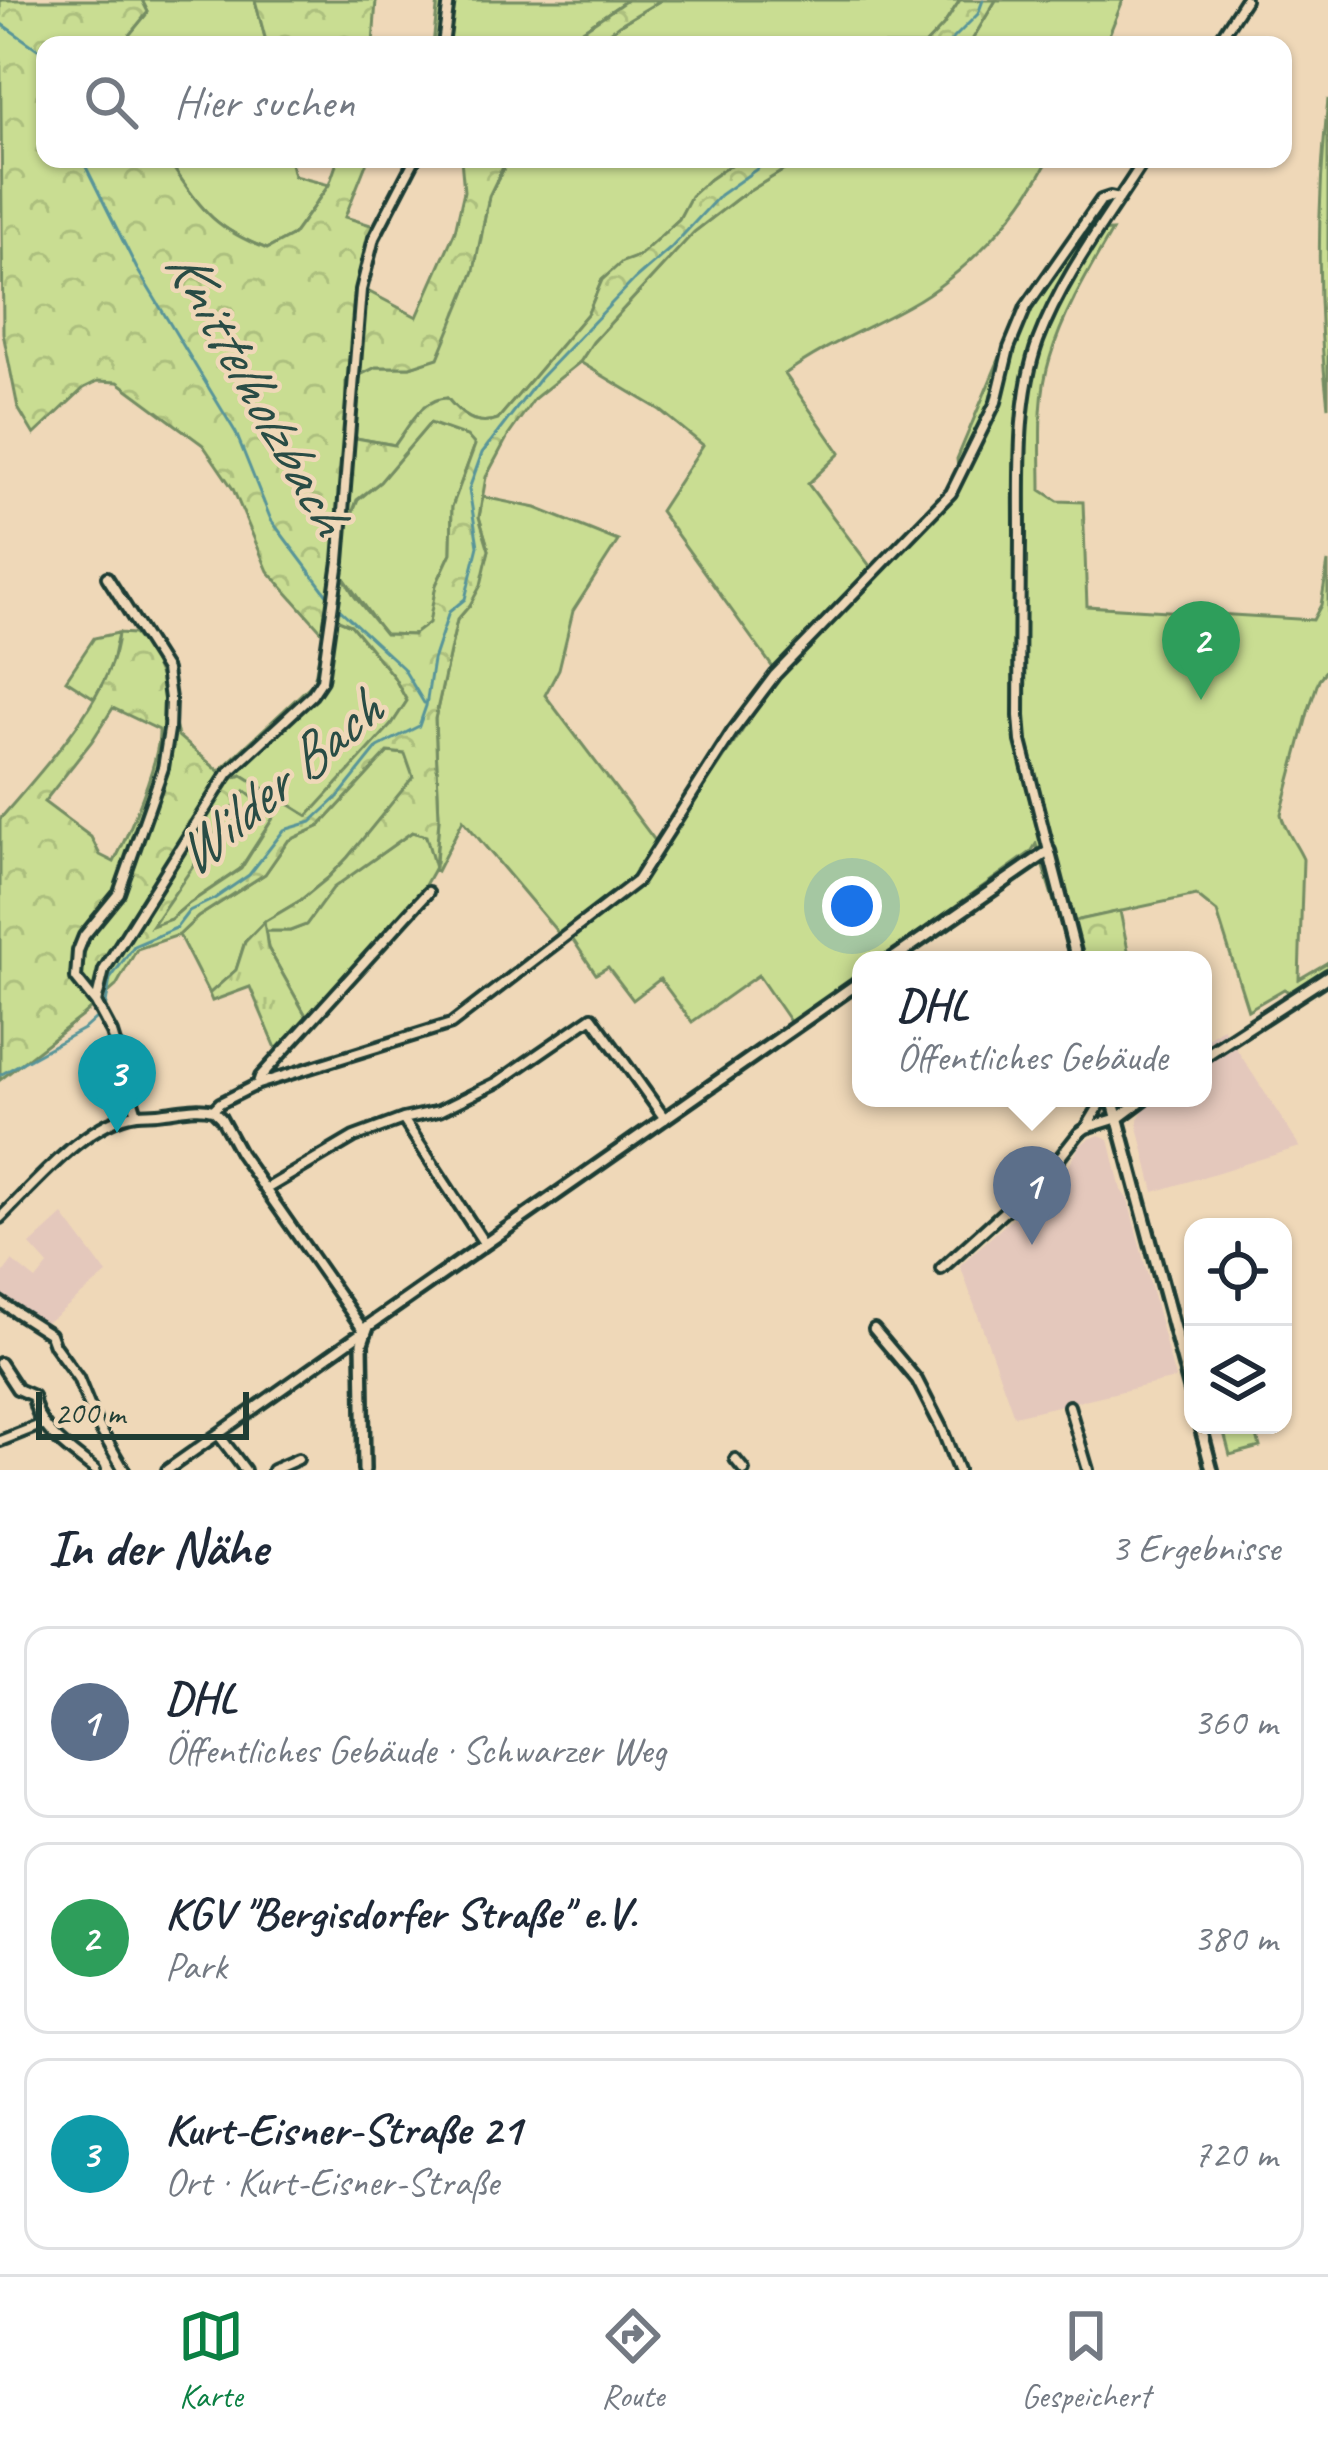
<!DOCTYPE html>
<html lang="de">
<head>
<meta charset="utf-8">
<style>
  body { margin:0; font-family:Caveat,sans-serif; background:#f6f6f7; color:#1f2937 }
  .controls { position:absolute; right:36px; bottom:36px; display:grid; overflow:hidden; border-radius:24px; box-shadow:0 3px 9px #0004 }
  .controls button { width:108px; height:108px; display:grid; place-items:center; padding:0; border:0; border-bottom:3px solid #e0e1e3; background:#fff; color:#1f2937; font:60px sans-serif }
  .scale { position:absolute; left:36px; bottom:30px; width:213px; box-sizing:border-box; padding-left:12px; border:6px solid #1f3d34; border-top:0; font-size:33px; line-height:42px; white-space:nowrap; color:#1f3d34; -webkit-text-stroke:9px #efd8b8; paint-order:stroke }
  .you { position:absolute; left:852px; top:906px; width:42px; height:42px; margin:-30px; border:9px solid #fff; border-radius:50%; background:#1a73e8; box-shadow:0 0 0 18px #1a73e833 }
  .badge { display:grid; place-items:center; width:78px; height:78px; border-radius:50%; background:#0b8043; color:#fff; font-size:39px; font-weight:700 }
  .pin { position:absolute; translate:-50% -99px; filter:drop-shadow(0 3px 6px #0008) }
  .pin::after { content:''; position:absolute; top:63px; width:42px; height:36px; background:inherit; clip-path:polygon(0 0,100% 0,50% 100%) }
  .popup { position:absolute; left:852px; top:951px; width:360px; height:156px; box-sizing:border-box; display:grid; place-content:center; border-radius:24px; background:#fff; filter:drop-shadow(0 3px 9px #0005); font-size:39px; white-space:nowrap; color:#747a83 }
  .popup b { font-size:45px; color:#1f2937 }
  .popup::after { content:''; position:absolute; left:50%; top:100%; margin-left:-24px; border:24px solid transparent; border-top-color:#fff }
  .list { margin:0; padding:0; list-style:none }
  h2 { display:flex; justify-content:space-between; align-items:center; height:156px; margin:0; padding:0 48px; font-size:51px }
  h2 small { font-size:39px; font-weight:400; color:#747a83 }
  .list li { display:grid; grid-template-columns:78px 1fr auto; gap:36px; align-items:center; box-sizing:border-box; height:192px; margin:0 24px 24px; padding:0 24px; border:3px solid #e0e1e3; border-radius:24px }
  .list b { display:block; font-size:45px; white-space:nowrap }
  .list p { margin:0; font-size:39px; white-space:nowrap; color:#747a83 }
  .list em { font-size:39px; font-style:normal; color:#747a83 }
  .icon { flex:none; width:66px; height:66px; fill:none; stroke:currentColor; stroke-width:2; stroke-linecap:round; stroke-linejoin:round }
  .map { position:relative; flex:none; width:1328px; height:1470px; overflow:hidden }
  .search { position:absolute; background:#fff; box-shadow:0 3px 9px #0004; left:36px; right:36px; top:36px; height:132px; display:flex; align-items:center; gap:30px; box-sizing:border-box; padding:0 42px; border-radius:24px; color:#747a83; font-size:45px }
  .sheet { height:804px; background:#fff }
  nav { display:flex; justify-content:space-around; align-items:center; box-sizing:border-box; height:168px; border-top:3px solid #e0e1e3; background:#fff; font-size:33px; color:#747a83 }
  nav a { display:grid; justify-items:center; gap:6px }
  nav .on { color:#0b8043 }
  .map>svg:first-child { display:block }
  .built { fill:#e4c8bc }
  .green { fill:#c9dd92; stroke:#748d63; stroke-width:3 }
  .forest { fill:url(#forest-crowns); stroke:#748d63; stroke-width:3; fill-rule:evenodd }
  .park { fill:url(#park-tufts); stroke:#748d63; stroke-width:3 }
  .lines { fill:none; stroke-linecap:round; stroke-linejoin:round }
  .stream { stroke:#599599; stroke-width:3 }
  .minor-casing { stroke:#1f3d34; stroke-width:16 }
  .tertiary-casing { stroke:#1f3d34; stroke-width:18 }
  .minor { stroke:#efd8b8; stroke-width:8 }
  .tertiary { stroke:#efd8b8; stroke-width:9 }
  .labels { text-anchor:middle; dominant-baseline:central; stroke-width:9; stroke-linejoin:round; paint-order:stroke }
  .water-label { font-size:60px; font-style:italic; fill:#294c45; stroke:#efd8b8 }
</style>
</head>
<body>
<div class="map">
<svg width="1328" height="1470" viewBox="0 0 1328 1470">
  <defs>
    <pattern id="forest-crowns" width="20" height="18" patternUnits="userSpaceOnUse" patternTransform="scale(3)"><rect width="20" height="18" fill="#c9dd92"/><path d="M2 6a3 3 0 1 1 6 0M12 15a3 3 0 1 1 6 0" fill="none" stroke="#acbf7e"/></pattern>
    <pattern id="park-tufts" width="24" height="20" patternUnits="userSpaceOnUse" patternTransform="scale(3)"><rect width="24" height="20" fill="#c9dd92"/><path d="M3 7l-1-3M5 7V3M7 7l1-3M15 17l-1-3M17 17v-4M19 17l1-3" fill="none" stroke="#acbf7e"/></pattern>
  </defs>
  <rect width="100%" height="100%" fill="#efd8b8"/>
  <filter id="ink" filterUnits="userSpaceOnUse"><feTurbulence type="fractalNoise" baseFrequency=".00833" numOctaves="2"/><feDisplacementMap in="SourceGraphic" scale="24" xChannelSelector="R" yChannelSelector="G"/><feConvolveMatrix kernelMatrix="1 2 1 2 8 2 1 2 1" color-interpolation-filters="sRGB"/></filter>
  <g filter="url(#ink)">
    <path class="built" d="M1223,1028l77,119 -146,45 -16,-65v-8l6,-10 -8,-11h67v-57z
      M1099,1135l10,4 12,51 7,10 47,179 -161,37 -54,-151 108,-97 11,-22 8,-6z
      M63,1215l44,59 -54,44 -10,5 -43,-28v-18l12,-16 24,19 12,-15 -18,-20z"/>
    <path class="green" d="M145,0h110l12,45h-146l27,-33 -6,-11z
      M438,0h189l-50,34 -11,11h-133z
      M661,0h299l-17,26 -18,19h-331l25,-20z
      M996,0h127l-18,45h-136z
      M1328,99v308c-12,-101 -11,-206 0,-308z
      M167,159h123l4,17 35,9 -36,50 -26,14c-58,-23 -66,-42 -100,-90z
      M509,159h230l-29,20 -18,17 -13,23 -40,37 -17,7 -20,17 -14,33 -90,106c-23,8 -37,-4 -51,-21l-23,8 -29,39 -51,-9 2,-54 30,-15h34l28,-10 42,-113 9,-48z
      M802,159h247c-30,57 -84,116 -141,147 -43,24 -83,39 -123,68l55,79 -32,31 68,90 84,-86 -3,-29 51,-121 76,-105 28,-2c-23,40 -49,83 -62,127 -13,42 -9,88 -9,132l17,11 25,1 4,104 226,14 8,-15 7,-43v106l-9,11 -11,33 -27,102c3,16 15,29 22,45l-4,120 29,-17v7l-33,21 -6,2 -5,-3 -36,21 -31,-98 -21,-17 -116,25 -18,8 -26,-84 -5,8 -151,108h-19v14l-70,49 -33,-48 -66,47 -32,-43 -27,21 -25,-33 -12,7 -29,-43 -7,4 -97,-115 -26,51 -3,-2 -15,27 -110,125 -41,-73 -3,-17h25l15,-6 27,-37 80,-56 14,4 10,28 3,-46 -4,-99 22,-99 13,-15 19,-55 -10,-33 4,-20 53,11 82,33 -45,70 -14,58 -14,26 117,155 117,-174 -119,-165 43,-66 -43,-35 -80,-48 13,-20 101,-110 44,-34z
      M430,423l38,13 7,9 -23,62 -1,46 -15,32 -6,38 -17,12 -29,-1 -42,-59 4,-46 12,-29 22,-18z
      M327,615l24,10 43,52 13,24 -15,23 -83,93 -67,-42 -12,5 -12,-8 96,-90z
      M118,633l-8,38 -16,27 -28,-18 28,-42z
      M388,752l17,2 9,23 -66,80 -20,21 -27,22 -37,22 -19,19 -9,29 -27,24 -30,-59 19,-18 67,-43 23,-33 32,-15z
      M245,791l30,24 -35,54 -53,36 -16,14 -21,8z
      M1222,1425h32l6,22 -30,8z"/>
    <path class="forest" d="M0,0h142l6,12 -27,33h-76v114h122c34,48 42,67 100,90l26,-14 36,-50 9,-26h30l-23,58 29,9 -11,31 -5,29 59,31 38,-86 9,-40 -3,-32h46l-18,37 -15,75 -36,87 -28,9h-34l-30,15 -1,54 50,9c14,-19 27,-47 52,-47 14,17 28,29 51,21l90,-106 14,-33 20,-18 17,-6 40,-37 12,-23 19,-17 29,-20h63l-64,39 -44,34 -101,110 -13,20 -45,36 -27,38 -22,41 -7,40 10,33 -8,35 -11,20 -13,15 -22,99 4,99 -4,50 -9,-32 -14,-4 -79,56 -27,37 -16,6h-25l-1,-9 37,-22 27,-22 20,-21 65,-80 -8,-23 -17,-2 -68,74 -32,15 -23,33 -67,43 -19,18 -42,14 -21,37 -34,30 -82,64v-261c40,-47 114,-124 118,-186l16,1 14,16 16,35 14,51 51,44 13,-5 66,41 84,-92 15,-23 -13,-24 -43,-52 -24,-10 -3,19 -56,-63 -35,-82 -30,-44 -85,-63 -20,-1 -14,7 -50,47 -16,-27 -15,-75zM430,423l37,13 8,9 -23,62 -1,46 -15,32 -7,38 -16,12 -28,-1 -30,-37 -13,-22 4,-45 11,-30 23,-18zM113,708l46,22c1,32 -30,103 -45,132l-14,-7 -9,-18 -47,-35 48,-61zM245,791l30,24 -34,54 -54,36 -16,14 -19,7z
      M255,0h121l-3,45h-106z
      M627,0h34l-42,25 -25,20h-28l11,-11z
      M960,0h36l-27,45h-44l18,-19z
      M1120,911l10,49h-61l-7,-32 17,-8z"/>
    <path class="park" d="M264,922l4,26 41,73 -30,34 -29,-68 -38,14 -3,-7 27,-24 9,-28z"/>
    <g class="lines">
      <path class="stream" d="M0,23l39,27 6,16
        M947,45l31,-31 5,-14
        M82,159l55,110 99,164 35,87 57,76
        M337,607l66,61 21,35
        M0,1075l85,-47 20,-18 5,-31 24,-33 42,-18 13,-17 25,-12 35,-24 35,-45 27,-8 27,-25 40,-50 41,-21 7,-20 7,-46 16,-48 16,-13 13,-53 -9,-57 13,-36 58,-75 94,-98 37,-32 49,-53 51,-36"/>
      <g class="minor-casing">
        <path id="minor" d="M443,45l6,-45
          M1216,45l29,-45
          M1049,851l-28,-110 -2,-25c0,-62 1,-123 1,-184 0,-62 -3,-132 18,-191 25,-66 70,-123 107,-182
          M96,1003l-20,-25 2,-27 6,-15 35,-43 44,-125 6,-38 1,-31 -4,-29 -59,-93
          M258,1083l2,-6 168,-185
          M137,1114l-25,-81 -16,-30 8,-33 124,-197 84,-78 10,-15 17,-119 22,-271 13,-52 41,-79
          M403,1119l81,124
          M1086,1128l18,-30
          M266,1189l88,-52 49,-18 36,-8 59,-29 94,-65 73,102
          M0,1218c34,-33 87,-98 137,-104 9,-1 19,0 28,-2 17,-2 32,-6 48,-2l7,-7 38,-19 193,-60 186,-143 95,-149 43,-57 176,-182 45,-91 13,-54 17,-41 75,-107 9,-3 9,2
          M941,1269l109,-99 29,-37 7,-5 32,-10
          M0,1302l50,32 4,11 24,33 17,42 29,50
          M874,1329l43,51 24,47 17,43
          M0,1363l17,26 16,7c4,34 37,54 62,74
          M1069,1406l19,64
          M218,1434l27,36
          M0,1441l43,-17
          M735,1459l9,11
          M167,1470l197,-139 -124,-178 -19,-35 -8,-8
          M273,1470l25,-11"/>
      </g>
      <g class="tertiary-casing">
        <path id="tertiary" d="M891,960l158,-109 28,109
          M1203,1057l125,-81
          M1112,1098l81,301
          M1118,1118l27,-20
          M1200,1425l12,45
          M364,1470l-2,-127 6,-17 493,-345"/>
      </g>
      <use href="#minor" class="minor"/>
      <use href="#tertiary" class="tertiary"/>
    </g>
  </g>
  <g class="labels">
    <g class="water-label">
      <text transform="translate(258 390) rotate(61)">Knittelholzbach</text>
      <text transform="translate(277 782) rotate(-40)">Wilder Bach</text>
    </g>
  </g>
</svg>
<div class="controls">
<button><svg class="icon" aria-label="locate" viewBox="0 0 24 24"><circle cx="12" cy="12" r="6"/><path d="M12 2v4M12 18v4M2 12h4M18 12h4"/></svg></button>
<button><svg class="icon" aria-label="layers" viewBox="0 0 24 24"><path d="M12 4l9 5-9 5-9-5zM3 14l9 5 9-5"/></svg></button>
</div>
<div class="scale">200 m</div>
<div class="you"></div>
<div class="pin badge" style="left:1032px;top:1245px;background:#5c6f8a">1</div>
<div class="popup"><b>DHL</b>Öffentliches Gebäude</div>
<div class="pin badge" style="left:1201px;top:700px;background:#2e9e5b">2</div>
<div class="pin badge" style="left:117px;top:1133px;background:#0f9aa8">3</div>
<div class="search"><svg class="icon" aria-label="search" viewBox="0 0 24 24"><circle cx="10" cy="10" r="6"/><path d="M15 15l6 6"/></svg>Hier suchen</div>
</div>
<section class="sheet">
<h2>In der Nähe<small>3 Ergebnisse</small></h2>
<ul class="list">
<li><span class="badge" style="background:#5c6f8a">1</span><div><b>DHL</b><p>Öffentliches Gebäude · Schwarzer Weg</p></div><em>360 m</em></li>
<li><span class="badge" style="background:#2e9e5b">2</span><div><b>KGV &quot;Bergisdorfer Straße&quot; e.V.</b><p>Park</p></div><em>380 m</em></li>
<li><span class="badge" style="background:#0f9aa8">3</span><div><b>Kurt-Eisner-Straße 21</b><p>Ort · Kurt-Eisner-Straße</p></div><em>720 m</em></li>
</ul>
</section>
<nav>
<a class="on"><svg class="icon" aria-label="map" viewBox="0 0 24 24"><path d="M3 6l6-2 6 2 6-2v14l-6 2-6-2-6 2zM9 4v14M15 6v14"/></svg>Karte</a>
<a><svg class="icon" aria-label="directions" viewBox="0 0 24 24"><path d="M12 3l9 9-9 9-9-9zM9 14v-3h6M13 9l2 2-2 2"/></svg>Route</a>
<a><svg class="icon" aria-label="saved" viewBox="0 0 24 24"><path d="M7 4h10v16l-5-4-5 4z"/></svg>Gespeichert</a>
</nav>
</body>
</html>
